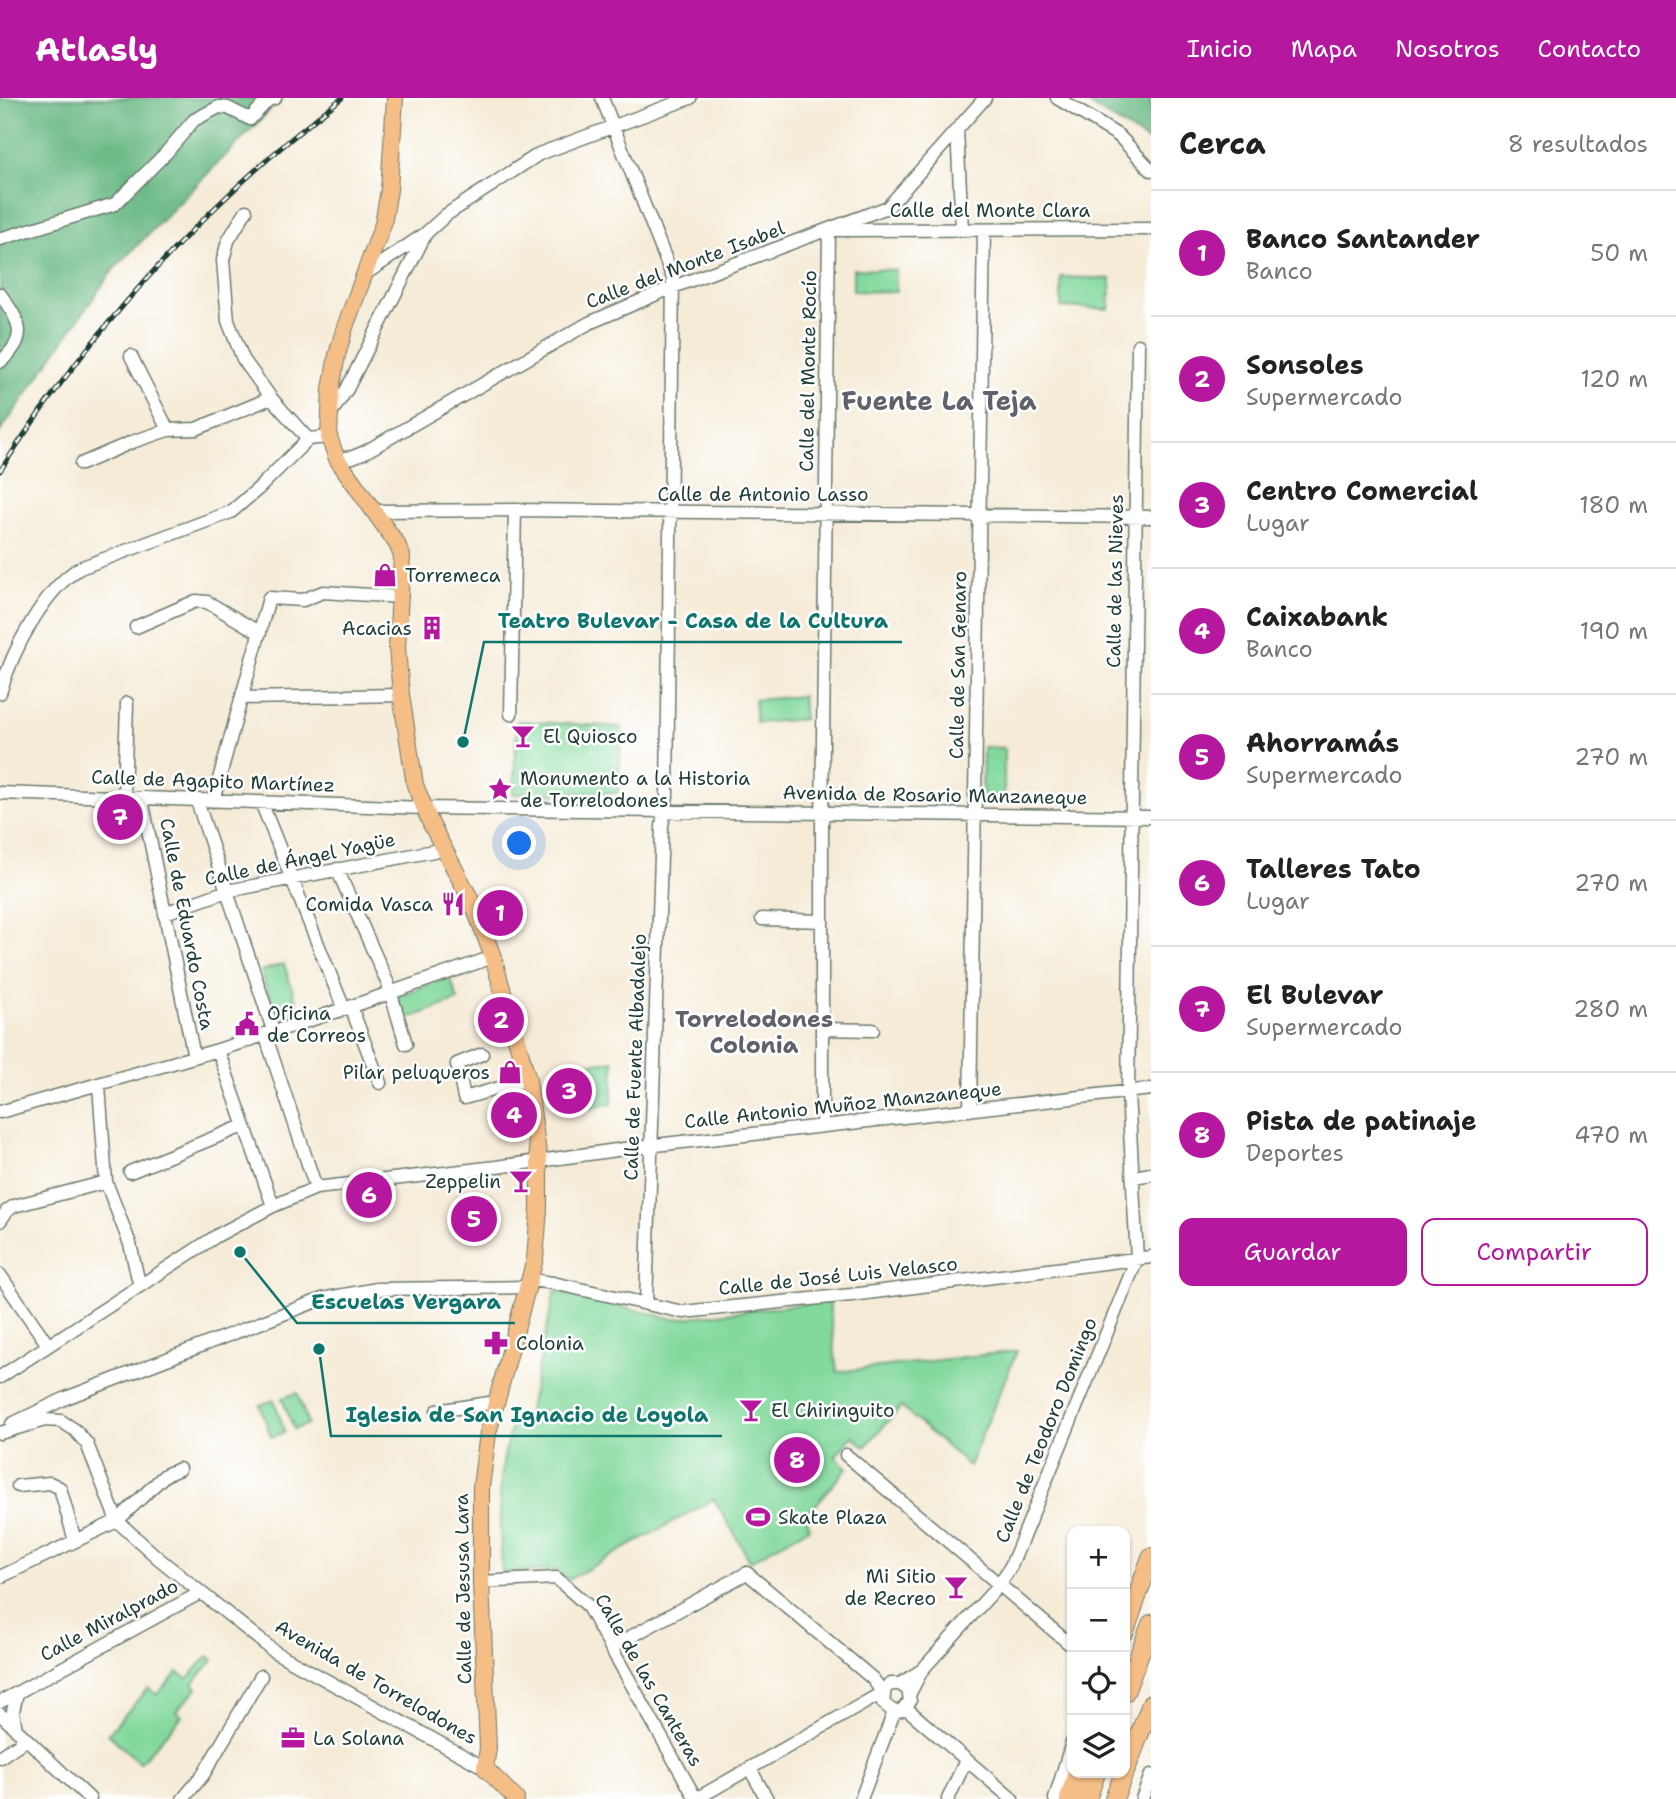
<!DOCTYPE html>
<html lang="es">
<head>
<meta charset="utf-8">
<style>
  body { margin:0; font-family:"Shantell Sans",sans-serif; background:#f6f6f6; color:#222 }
  .controls { position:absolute; right:21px; bottom:21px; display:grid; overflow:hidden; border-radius:14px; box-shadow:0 2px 5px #0004 }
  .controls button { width:63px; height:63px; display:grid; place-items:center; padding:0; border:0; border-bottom:2px solid #e0e0e0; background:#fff; color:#222; font:35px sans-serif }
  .you { position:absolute; left:520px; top:746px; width:24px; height:24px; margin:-18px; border:5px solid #fff; border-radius:50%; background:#1a73e8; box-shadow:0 0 0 10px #1a73e833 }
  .badge { display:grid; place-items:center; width:46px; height:46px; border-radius:50%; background:#b5179e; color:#fff; font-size:23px; font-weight:700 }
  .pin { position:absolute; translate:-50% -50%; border:4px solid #fff; box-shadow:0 2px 7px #0006 }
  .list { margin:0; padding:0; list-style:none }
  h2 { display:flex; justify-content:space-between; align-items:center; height:91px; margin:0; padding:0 28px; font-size:30px }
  h2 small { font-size:23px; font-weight:400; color:#767676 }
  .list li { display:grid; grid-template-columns:46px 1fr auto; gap:21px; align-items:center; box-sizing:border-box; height:126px; padding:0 28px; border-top:2px solid #e0e0e0 }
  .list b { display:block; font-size:26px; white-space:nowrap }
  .list p { margin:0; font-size:23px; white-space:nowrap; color:#767676 }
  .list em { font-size:23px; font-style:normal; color:#767676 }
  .actions { display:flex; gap:14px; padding:21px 28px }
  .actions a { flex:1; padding:16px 0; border:2px solid #b5179e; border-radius:14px; text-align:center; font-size:24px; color:#b5179e }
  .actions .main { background:#b5179e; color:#fff }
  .icon { flex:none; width:38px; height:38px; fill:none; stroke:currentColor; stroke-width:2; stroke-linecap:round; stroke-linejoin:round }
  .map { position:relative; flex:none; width:1151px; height:1701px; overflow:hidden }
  header { display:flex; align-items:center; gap:42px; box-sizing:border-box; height:98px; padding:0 35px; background:#b5179e; color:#fff }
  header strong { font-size:33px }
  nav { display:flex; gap:38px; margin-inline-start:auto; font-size:24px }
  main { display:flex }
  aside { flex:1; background:#fff }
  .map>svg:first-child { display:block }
  .green { fill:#83d99d; stroke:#518b68; stroke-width:2 }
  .forest { fill:#6ab984; stroke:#447b5c; stroke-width:2 }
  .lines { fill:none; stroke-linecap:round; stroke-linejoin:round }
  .minor-casing { stroke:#6a7a6d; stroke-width:15 }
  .major-casing { stroke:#6a7a6d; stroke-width:18 }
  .highway-casing { stroke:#6a7a6d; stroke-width:20 }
  .minor { stroke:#fff; stroke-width:12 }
  .major { stroke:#f6be87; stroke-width:16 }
  .highway { stroke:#f6be87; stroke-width:18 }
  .rail-casing { stroke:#1f3d34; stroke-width:5 }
  .rail { stroke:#fff; stroke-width:2.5; stroke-dasharray:8; stroke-linecap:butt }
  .labels { text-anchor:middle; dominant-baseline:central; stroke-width:5; stroke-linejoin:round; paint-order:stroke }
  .street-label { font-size:19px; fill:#1f3d34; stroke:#fff }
  .poi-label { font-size:19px; fill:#1f3d34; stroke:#fff; text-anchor:start }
  .quarter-label { font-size:23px; font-weight:bold; fill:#5f626a; stroke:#fff }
  .district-label { font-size:26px; font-weight:bold; fill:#5f626a; stroke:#fff }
  .leader { fill:none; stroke:#0f766e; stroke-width:2.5 }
  .callout-dot { fill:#0f766e; stroke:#fff; stroke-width:2.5 }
  .callout-label { font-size:21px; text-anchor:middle; font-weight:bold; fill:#0f766e; stroke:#fff; stroke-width:5; stroke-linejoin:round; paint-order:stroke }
</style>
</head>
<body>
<header>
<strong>Atlasly</strong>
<nav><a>Inicio</a><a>Mapa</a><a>Nosotros</a><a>Contacto</a></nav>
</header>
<main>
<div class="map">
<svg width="1151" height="1701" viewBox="0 0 1151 1701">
  <rect width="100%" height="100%" fill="#fff"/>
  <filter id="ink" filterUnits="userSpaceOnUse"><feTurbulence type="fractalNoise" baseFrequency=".0143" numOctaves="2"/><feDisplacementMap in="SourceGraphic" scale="14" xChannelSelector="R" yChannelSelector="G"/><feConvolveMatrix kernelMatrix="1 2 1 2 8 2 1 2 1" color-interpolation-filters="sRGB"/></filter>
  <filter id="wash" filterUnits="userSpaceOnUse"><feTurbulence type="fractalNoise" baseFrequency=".00686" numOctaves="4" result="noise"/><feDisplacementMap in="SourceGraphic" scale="28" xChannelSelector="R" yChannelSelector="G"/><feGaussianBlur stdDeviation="1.57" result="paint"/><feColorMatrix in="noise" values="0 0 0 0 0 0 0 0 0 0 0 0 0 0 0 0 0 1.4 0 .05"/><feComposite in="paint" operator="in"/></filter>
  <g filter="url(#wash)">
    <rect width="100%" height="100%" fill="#f5ebd7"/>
    <path class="green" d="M853,171l43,1v22l-43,-1z
      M1061,179l50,2 -2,30 -48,-2z
      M802,598l2,23 -48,4 -2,-23z
      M517,623l105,6 -4,66 -105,1z
      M983,649l21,1v49h-22z
      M284,866l16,49 -23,7 -16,-49z
      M450,879l8,23 -51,19 -3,-9 -6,3 -6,-15z
      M614,963l-2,43 -31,5 -7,-44z
      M555,1193l119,28 155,-18 8,71 180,-21 -48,115 -68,-59 -36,40 -12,-11 -18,20 12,12 -40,47 2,13 -59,33 -36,-62 -146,81 -12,-10 -54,3c-2,-48 -7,-109 13,-154l12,-1z
      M297,1295l11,31 -14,5 -12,-31z
      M274,1302l11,32 -14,5 -11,-32z
      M208,1558l5,4 -20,23 4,5 -21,23 6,5 -42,47 -32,-29 40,-46 9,7 21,-23 9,7z"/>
    <path class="forest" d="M0,0h282l-169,172 -113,162z
      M1079,0h72v45z"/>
  </g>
  <g filter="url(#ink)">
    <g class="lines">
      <g class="minor-casing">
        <path id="minor" d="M602,0l71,180 -6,518 -5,30 -16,478
          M1057,0l62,38 32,34
          M957,31l5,101
          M246,113l-18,30 -5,19 5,61 15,38 28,39 37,41
          M0,141l115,-35 51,-51 28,-33 25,-13 9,1 22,11 18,-19 7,-2
          M365,176l60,-40 21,-19 93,-61 151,-56
          M0,196c20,28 30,43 0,68
          M131,258l37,74
          M331,315l16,-24 78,-154
          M337,361l16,-2 12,-5 224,-129 84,-36 215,-80 97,-109
          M81,366l51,-22 36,-12 28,-1 75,-31
          M374,413l141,-1 636,7
          M136,529l60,-26 11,1 53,31
          M0,595c12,-41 43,-103 80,-125l151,-56 28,-24 49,-49 21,-2
          M242,600l159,-3
          M511,616l4,-204
          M0,695l424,15 727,9
          M124,701l3,-96
          M142,702l52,257
          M197,703l76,229
          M213,703l56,-203 34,2 20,-8 78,5
          M261,704l83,207
          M337,771l51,115 18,60
          M165,815l62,-22 217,-42
          M762,821l60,2
          M351,909l29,76
          M822,931l51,1
          M265,936l51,154
          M218,952l55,156
          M482,956l-25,10 7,34 64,-18
          M99,987l7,97 24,62 8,35 3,4
          M970,1012l14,-880
          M0,1014l218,-62 126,-41 149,-52
          M822,1028v-300l7,-596 322,-1
          M130,1074l113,-46
          M1134,1079l17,-3
          M0,1123l7,-10 7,-5 92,-24
          M0,1177l48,70
          M531,1182l22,3 130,29 168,-17 300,-38
          M0,1279l218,-142 55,-29 43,-18 180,-21 142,-20 513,-58
          M437,1313l59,-9
          M12,1326l54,-26 256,-99 55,-10 152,-2
          M0,1335l45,-13 16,1 14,9 12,14 30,77 41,37 117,94 210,116
          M846,1357l226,191
          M18,1388l32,-3 10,5 15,53
          M0,1479l117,-56 48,-46 14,-6
          M481,1484l75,-4 31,27 109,194
          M612,1549l135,-74 126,106 9,13
          M900,1586l8,6 2,11 -8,9 -8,2 -11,-9 2,-15 6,-4h9l22,-14
          M910,1595l12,-23 77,-85 12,-19 126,-307 -9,-166 10,-748
          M0,1604l200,-109
          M906,1610l106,91
          M0,1616l90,85
          M16,1632l-3,-19 4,-18
          M0,1659l25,-17
          M750,1671l17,30
          M183,1701l20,-24 58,-99
          M696,1701l186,-106
          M861,1701l33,-87
          M948,1701l18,-39
          M1055,1701l17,-57
          M1142,1701l9,-24"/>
      </g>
      <g class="major-casing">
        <path id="major" d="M395,0l-6,92 -6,34 -38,103 -8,28 -6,34 -2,48 8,22 60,85 5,12 -5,92 4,47 14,90 16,39 42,80 20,53 35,123 11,81v48l-4,50 -47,174 -7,54v95l7,166 -3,20 31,31"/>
      </g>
      <g class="highway-casing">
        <path id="highway" d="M1125,1533l26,-74
          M1125,1594l26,-68
          M1125,1674l26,-68
          M1069,1701l8,-26
          M1087,1701l9,-26
          M1114,1701l10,-26"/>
      </g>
      <use href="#minor" class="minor"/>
      <use href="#major" class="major"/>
      <use href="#highway" class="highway"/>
      <g class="rail-casing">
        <path id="rail" d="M0,373c92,-143 207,-269 342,-373"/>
      </g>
      <use href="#rail" class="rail"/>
    </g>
  </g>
  <defs>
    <g id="shop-bare" transform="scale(1.89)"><path d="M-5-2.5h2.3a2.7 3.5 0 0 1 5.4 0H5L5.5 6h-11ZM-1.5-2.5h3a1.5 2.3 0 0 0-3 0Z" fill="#b5179e" stroke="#fff" stroke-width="2.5" paint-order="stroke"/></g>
    <g id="building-bare" transform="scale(1.89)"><path d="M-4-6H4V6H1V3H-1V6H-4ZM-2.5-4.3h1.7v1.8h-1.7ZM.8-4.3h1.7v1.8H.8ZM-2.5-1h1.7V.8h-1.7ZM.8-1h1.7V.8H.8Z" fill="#b5179e" stroke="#fff" stroke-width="2.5" paint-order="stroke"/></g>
    <g id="bar-bare" transform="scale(1.89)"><path d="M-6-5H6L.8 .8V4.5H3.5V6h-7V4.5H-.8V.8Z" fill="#b5179e" stroke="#fff" stroke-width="2.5" paint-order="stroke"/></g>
    <g id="sight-bare" transform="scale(1.89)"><path d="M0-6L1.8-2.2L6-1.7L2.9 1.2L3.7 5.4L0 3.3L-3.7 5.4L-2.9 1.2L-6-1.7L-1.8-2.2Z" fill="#b5179e" stroke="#fff" stroke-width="2.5" paint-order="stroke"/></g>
    <g id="restaurant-bare" transform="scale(1.89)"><path d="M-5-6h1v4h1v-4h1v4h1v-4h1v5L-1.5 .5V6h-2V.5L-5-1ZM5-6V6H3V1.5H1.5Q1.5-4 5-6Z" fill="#b5179e" stroke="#fff" stroke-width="2.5" paint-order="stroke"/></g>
    <g id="civic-bare" transform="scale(1.89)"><path d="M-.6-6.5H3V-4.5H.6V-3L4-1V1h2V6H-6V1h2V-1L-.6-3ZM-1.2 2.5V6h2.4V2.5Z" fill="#b5179e" stroke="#fff" stroke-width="2.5" paint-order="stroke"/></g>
    <g id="pharmacy-bare" transform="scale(1.89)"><path d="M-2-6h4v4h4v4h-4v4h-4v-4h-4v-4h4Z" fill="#b5179e" stroke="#fff" stroke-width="2.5" paint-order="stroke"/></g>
    <g id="stadium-bare" transform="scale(1.89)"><path d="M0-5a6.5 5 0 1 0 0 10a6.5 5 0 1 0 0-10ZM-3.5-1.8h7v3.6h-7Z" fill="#b5179e" stroke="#fff" stroke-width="2.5" paint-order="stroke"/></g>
    <g id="office-bare" transform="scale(1.89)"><path d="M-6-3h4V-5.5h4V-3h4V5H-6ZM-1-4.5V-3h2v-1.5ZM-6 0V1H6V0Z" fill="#b5179e" stroke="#fff" stroke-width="2.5" paint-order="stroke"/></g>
  </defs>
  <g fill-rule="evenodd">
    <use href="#shop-bare" x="385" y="477"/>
    <use href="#building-bare" x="432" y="530"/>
    <use href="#bar-bare" x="523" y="638"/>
    <use href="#sight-bare" x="500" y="691"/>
    <use href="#restaurant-bare" x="453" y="806"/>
    <use href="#civic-bare" x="247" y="926"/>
    <use href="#shop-bare" x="510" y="974"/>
    <use href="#bar-bare" x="521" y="1083"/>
    <use href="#pharmacy-bare" x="496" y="1245"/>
    <use href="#bar-bare" x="751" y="1312"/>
    <use href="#stadium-bare" x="758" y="1419"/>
    <use href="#bar-bare" x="956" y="1489"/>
    <use href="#office-bare" x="293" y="1640"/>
  </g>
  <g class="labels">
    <g class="street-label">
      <text x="990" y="112">Calle del Monte Clara</text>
      <text transform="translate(685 167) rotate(-21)">Calle del Monte Isabel</text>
      <text transform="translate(808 273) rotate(-89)">Calle del Monte Rocío</text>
      <text x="763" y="396">Calle de Antonio Lasso</text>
      <text transform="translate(1115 483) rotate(-89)">Calle de las Nieves</text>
      <text transform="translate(958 567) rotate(-89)">Calle de San Genaro</text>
      <text transform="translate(213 683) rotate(2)">Calle de Agapito Martínez</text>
      <text transform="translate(935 697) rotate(1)">Avenida de Rosario Manzaneque</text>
      <text transform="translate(300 761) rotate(-12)">Calle de Ángel Yagüe</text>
      <text transform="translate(187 826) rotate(79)">Calle de Eduardo Costa</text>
      <text transform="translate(635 959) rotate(-88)">Calle de Fuente Albadalejo</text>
      <text transform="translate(843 1007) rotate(-6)">Calle Antonio Muñoz Manzaneque</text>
      <text transform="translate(838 1178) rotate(-6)">Calle de José Luis Velasco</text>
      <text transform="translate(1046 1332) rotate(-68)">Calle de Teodoro Domingo</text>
      <text transform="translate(463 1491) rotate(-91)">Calle de Jesusa Lara</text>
      <text transform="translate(109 1522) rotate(-28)">Calle Miralprado</text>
      <text transform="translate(649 1582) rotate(60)">Calle de las Canteras</text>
      <text transform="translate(376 1584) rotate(30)">Avenida de Torrelodones</text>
    </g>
    <g class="poi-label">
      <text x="405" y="477">Torremeca</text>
      <text x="412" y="530" text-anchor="end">Acacias</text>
      <text x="543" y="638">El Quiosco</text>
      <text x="520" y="680">Monumento a la Historia<tspan x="520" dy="22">de Torrelodones</tspan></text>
      <text x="433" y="806" text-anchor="end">Comida Vasca</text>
      <text x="267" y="915">Oficina<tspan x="267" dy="22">de Correos</tspan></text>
      <text x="490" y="974" text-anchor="end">Pilar peluqueros</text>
      <text x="501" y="1083" text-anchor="end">Zeppelin</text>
      <text x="516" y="1245">Colonia</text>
      <text x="771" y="1312">El Chiringuito</text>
      <text x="778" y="1419">Skate Plaza</text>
      <text x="936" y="1478" text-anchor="end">Mi Sitio<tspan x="936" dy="22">de Recreo</tspan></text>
      <text x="313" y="1640">La Solana</text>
    </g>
    <g class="quarter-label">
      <text x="754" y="921">Torrelodones<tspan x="754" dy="26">Colonia</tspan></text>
    </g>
    <g class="district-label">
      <text x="939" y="302">Fuente La Teja</text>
    </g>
  </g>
  <path class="leader" d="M463 644L484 544H902M240 1154L297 1225H515M319 1251L331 1338H722"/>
  <g class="callout-dot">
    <circle cx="463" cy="644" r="7"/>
    <circle cx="240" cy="1154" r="7"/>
    <circle cx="319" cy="1251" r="7"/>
  </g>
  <g class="callout-label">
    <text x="693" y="530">Teatro Bulevar - Casa de la Cultura</text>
    <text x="406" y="1211">Escuelas Vergara</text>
    <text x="527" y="1324">Iglesia de San Ignacio de Loyola</text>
  </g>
</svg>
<div class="controls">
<button>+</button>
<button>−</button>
<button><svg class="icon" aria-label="locate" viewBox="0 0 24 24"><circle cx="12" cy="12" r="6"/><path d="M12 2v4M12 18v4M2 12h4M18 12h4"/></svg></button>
<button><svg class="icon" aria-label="layers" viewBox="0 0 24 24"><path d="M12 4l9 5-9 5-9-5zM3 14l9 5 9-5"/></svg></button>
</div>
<div class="you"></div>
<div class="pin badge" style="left:500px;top:815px">1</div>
<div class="pin badge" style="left:501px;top:922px">2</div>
<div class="pin badge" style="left:569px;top:993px">3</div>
<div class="pin badge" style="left:514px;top:1017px">4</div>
<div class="pin badge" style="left:474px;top:1121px">5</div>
<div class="pin badge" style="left:369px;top:1097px">6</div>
<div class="pin badge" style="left:120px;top:719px">7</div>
<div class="pin badge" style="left:797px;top:1362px">8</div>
</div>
<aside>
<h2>Cerca<small>8 resultados</small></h2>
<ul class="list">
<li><span class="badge">1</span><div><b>Banco Santander</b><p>Banco</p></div><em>50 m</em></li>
<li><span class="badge">2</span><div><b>Sonsoles</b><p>Supermercado</p></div><em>120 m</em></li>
<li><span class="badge">3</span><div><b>Centro Comercial</b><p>Lugar</p></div><em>180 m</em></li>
<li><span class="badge">4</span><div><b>Caixabank</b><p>Banco</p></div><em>190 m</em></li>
<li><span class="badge">5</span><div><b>Ahorramás</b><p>Supermercado</p></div><em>270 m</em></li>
<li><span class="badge">6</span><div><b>Talleres Tato</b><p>Lugar</p></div><em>270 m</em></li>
<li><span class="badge">7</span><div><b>El Bulevar</b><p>Supermercado</p></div><em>280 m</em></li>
<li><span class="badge">8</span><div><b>Pista de patinaje</b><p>Deportes</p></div><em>470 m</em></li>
</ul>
<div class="actions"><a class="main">Guardar</a><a>Compartir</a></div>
</aside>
</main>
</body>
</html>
